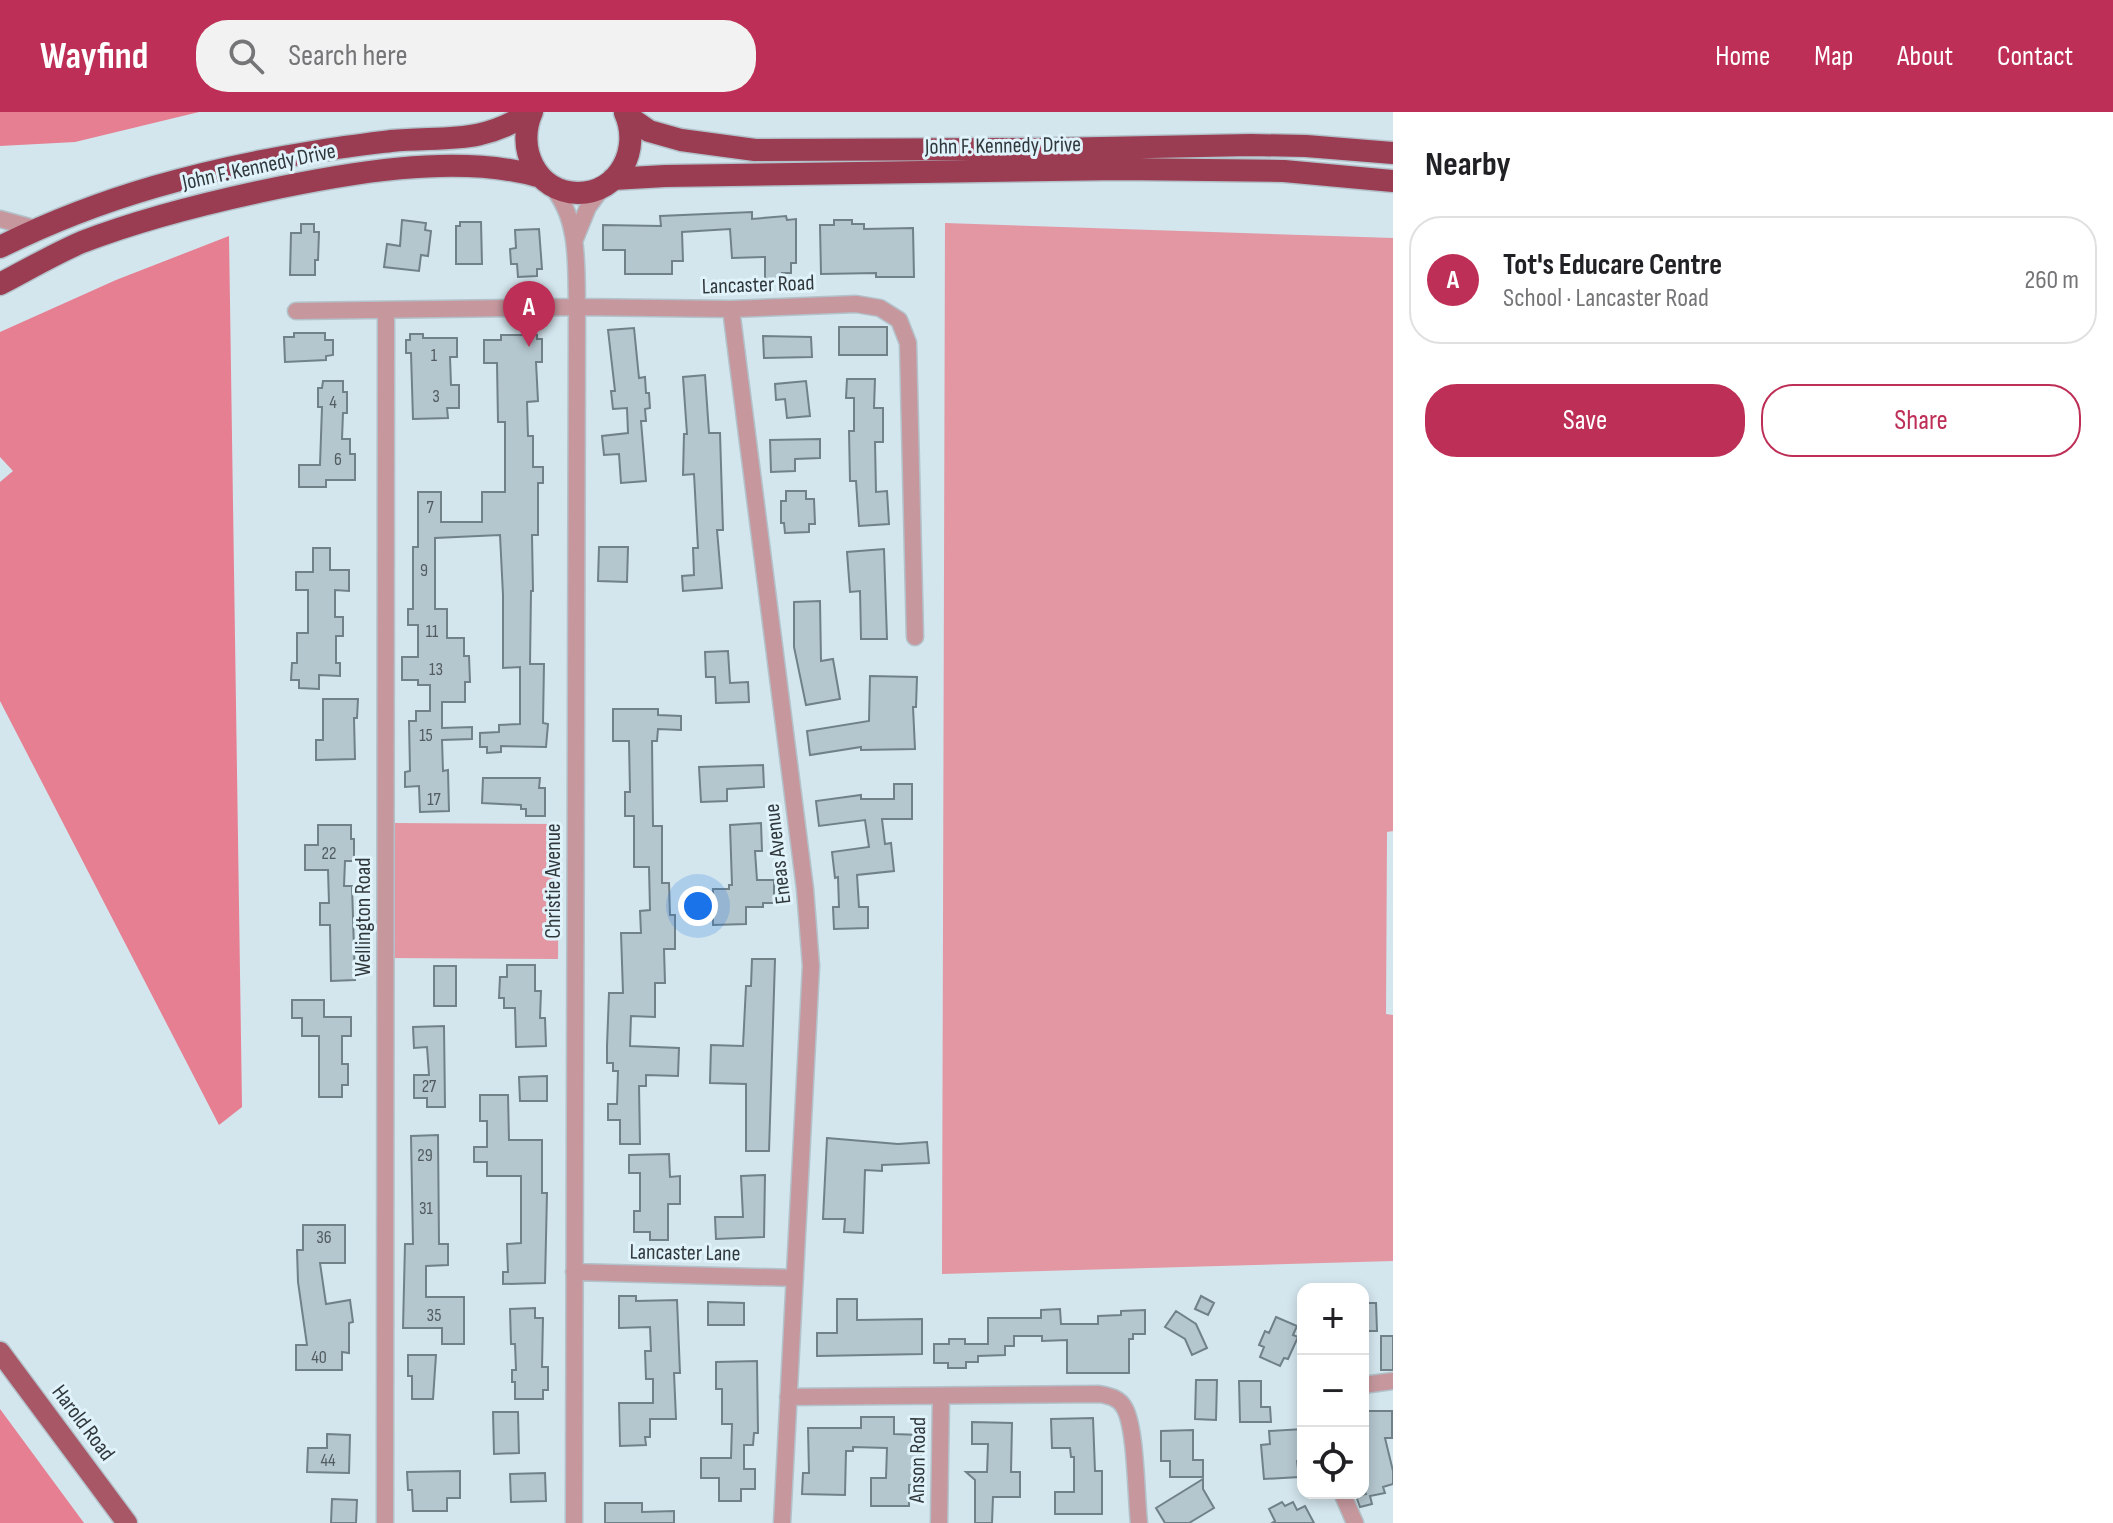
<!DOCTYPE html>
<html lang="en">
<head>
<meta charset="utf-8">
<style>
  body { margin:0; font-family:"Sofia Sans Condensed",sans-serif; background:#f2f2f2; color:#202124 }
  .controls { position:absolute; right:24px; bottom:24px; display:grid; overflow:hidden; border-radius:16px; box-shadow:0 4px 12px #0003 }
  .controls button { width:72px; height:72px; display:grid; place-items:center; padding:0; border:0; border-bottom:2px solid #e0e0e0; background:#fff; color:#202124; font:40px sans-serif }
  .you { position:absolute; left:698px; top:794px; width:28px; height:28px; margin:-20px; border:6px solid #fff; border-radius:50%; background:#1a73e8; box-shadow:0 0 0 12px #1a73e833 }
  .badge { display:grid; place-items:center; width:52px; height:52px; border-radius:50%; background:#be2f57; color:#fff; font-size:26px; font-weight:700 }
  .pin { position:absolute; translate:-50% -66px; filter:drop-shadow(0 2px 4px #0008) }
  .pin::after { content:''; position:absolute; top:42px; width:28px; height:24px; background:inherit; clip-path:polygon(0 0,100% 0,50% 100%) }
  .list { margin:0; padding:0; list-style:none }
  h2 { display:flex; justify-content:space-between; align-items:center; height:104px; margin:0; padding:0 32px; font-size:34px }
  h2 small { font-size:26px; font-weight:400; color:#757577 }
  .list li { display:grid; grid-template-columns:52px 1fr auto; gap:24px; align-items:center; box-sizing:border-box; height:128px; margin:0 16px 16px; padding:0 16px; border:2px solid #e0e0e0; border-radius:32px }
  .list b { display:block; font-size:30px; white-space:nowrap }
  .list p { margin:0; font-size:26px; white-space:nowrap; color:#757577 }
  .list em { font-size:26px; font-style:normal; color:#757577 }
  .actions { display:flex; gap:16px; padding:24px 32px }
  .actions a { flex:1; padding:18px 0; border:2px solid #be2f57; border-radius:32px; text-align:center; font-size:28px; color:#be2f57 }
  .actions .main { background:#be2f57; color:#fff }
  .icon { flex:none; width:44px; height:44px; fill:none; stroke:currentColor; stroke-width:2; stroke-linecap:round; stroke-linejoin:round }
  .map { position:relative; flex:none; width:1393px; height:1411px; overflow:hidden }
  header { display:flex; align-items:center; gap:48px; box-sizing:border-box; height:112px; padding:0 40px; background:#be2f57; color:#fff }
  header strong { font-size:38px }
  nav { display:flex; gap:44px; margin-inline-start:auto; font-size:28px }
  .search { width:560px; height:72px; background:#f2f2f2; display:flex; align-items:center; gap:20px; box-sizing:border-box; padding:0 28px; border-radius:32px; color:#757577; font-size:30px }
  main { display:flex }
  aside { flex:1; background:#fff }
  .map>svg:first-child { display:block }
  .green { fill:#e297a2 }
  .forest { fill:#e57f91 }
  .building { fill:#b4c6ce; stroke:#708188; stroke-width:2 }
  .lines { fill:none; stroke-linecap:round; stroke-linejoin:round }
  .minor-casing { stroke:#b3c2ca; stroke-width:19 }
  .major-casing { stroke:#b3c2ca; stroke-width:23 }
  .highway-casing { stroke:#b3c2ca; stroke-width:25 }
  .minor { stroke:#c6989e; stroke-width:16 }
  .major { stroke:#a85766; stroke-width:20 }
  .highway { stroke:#9b3d52; stroke-width:22 }
  .labels { text-anchor:middle; dominant-baseline:central; stroke-width:6; stroke-linejoin:round; paint-order:stroke }
  .number-label { font-size:18px; fill:#525c60 }
  .street-label { font-size:22px; fill:#31383c; stroke:#e0f3fb }
</style>
</head>
<body>
<header>
<strong>Wayfind</strong>
<div class="search"><svg class="icon" aria-label="search" viewBox="0 0 24 24"><circle cx="10" cy="10" r="6"/><path d="M15 15l6 6"/></svg>Search here</div>
<nav><a>Home</a><a>Map</a><a>About</a><a>Contact</a></nav>
</header>
<main>
<div class="map">
<svg width="1393" height="1411" viewBox="0 0 1393 1411">
  <rect width="100%" height="100%" fill="#d3e5ed"/>
  <path class="green" d="M945,111l448,15v593l-6,1 -1,182 7,1v246l-451,13z
    M391,711l168,1 -1,135 -168,-1z"/>
  <path class="forest" d="M0,0h199l-124,30 -75,4z
    M229,124l13,871 -23,18 -219,-424v-219l13,-11 -13,-14v-125l116,-52z
    M0,1297l84,114h-84z"/>
  <path class="building" d="M752,100v7l34,-3 1,4 9,-1v44h-5v10h-9v6h-17v-22l-33,1 -2,-29 -48,3 1,29h-11v13h-47v-24h-22v-25l58,1 -1,-10z
    M402,108l24,3 -1,7 6,1 -3,25 -7,-1 -2,16 -35,-4 3,-23 13,2z
    M834,108h18v4h12v5l49,-1 1,49h-38v-4l-55,1 -1,-49h14z
    M460,110h21l1,42h-26v-38h4z
    M301,112h13v8h5l-1,28h-3v15h-25l1,-42h10z
    M539,117l3,40h-5v7l-19,1 -1,-13h-6l-1,-15 6,-1 -1,-18z
    M839,215h48v28h-48z
    M634,216l5,50 6,-1 1,16h3l1,15 -5,1 1,12h-5l5,60 -25,2 -2,-29 -15,1 -2,-19 26,-3 -1,-25 -14,1 -2,-18h4l-7,-61z
    M294,221h31v7h8v15l-7,1v4l-41,2 -1,-25h10z
    M410,222h13v4h34v19h-7l1,28h8v23h-12l1,10 -35,1 -2,-66h-5v-13h4z
    M501,223h36v4h5v23h-6l2,39 -11,1 1,34h5v31h10v16h-5v52h-6l1,56h-2l-1,73h14l-1,59 5,1 -2,23 -45,-1v6l-14,1v-6h-7v-14l19,-1v-7l21,-1v-57l-17,1v-73l-3,-60 -65,3v71h12v29h17v18h5l1,26h-5v20h-23v26l30,-1v12l-30,1 1,31 5,-1 1,41 -29,1 -1,-26 -14,1v-15l5,-1 -1,-50h7v-10h14v-26h-12v-5h-16v-23h16v-32h-10v-16h5v-62h5v-55h23v30h41v-30h23v-70h-7l-1,-59h-13v-23h17z
    M763,224l48,1 1,20 -48,1z
    M705,263l4,58h11l3,97h-6l5,58 -39,3 -1,-15 12,-1 -1,-27h5l-4,-74 -11,1 1,-41h3l-4,-57z
    M847,267h28l-1,29h9v34h-8l1,50 11,-1 2,33 -30,2 -3,-45h-6l-1,-50h5v-33h-8z
    M323,269h20v11h4v21h-4l-1,26h8v15h5v26h-29v7h-27v-22h21l2,-58h-4v-19h4z
    M806,269l4,35 -23,2 -2,-19 -9,1 -1,-16z
    M820,327v19l-25,1v12l-24,1 -1,-32z
    M786,379h20v8h8l1,25h-6v8l-24,1 -1,-10h-3v-22h5z
    M599,435h29l-1,35 -29,-1z
    M313,436h17v22h19v21l-14,-1v27h8v19h-7v27h4v13l-21,-1v14l-20,-1v-8h-8l1,-17h5v-30h11v-43h-12v-18h17z
    M884,437l3,90h-26l-1,-48 -10,1 -3,-40z
    M820,489l1,60 12,-2 7,40 -34,6 -12,-58v-45z
    M728,539l2,32 18,-1 1,20 -33,1 -1,-26h-9l-1,-25z
    M870,564l47,1 -1,30h-3l2,42 -54,1v-3l-51,8 -3,-24 62,-10z
    M323,587h35l-1,19h-3l1,41 -39,1v-20h7z
    M613,597h45v6l23,1v14l-23,-1 -1,12h-5l1,85h9v57h7l1,32h5v34h-11l1,34h-10v34l-24,-1 -1,30 49,2 -1,28 -32,-1v11h-7l1,58h-20v-24h-12v-16h9l1,-33h-5v-8h-6v-17l2,-53h14l-2,-60h20l-1,-22 10,-1 -1,-43h-15v-51h-9v-24h5l-1,-51h-16z
    M763,653l1,22 -37,2v12l-26,1 -2,-35z
    M483,666h57l-1,10h6v28h-19v-7h-5v-4l-39,-2z
    M894,672h18v35h-30l3,25 6,-1 3,28 -37,4 2,32h9v21l-34,1 -1,-22h6l-1,-30 -3,1 -3,-26 37,-5 -4,-27 -46,6 -3,-25 45,-6v4h33z
    M761,711l1,28h-7l2,29h17v23h-11v4h-17v17l-33,1v-36h16v-4h3l-2,-60z
    M318,713h33v14h3v22h-9l-1,25h8l3,94 -24,1 -1,-56h-10v-22h9l-1,-33h-23v-25h13z
    M752,847h23l-6,192h-23v-67l-36,-1 1,-38 32,1 3,-60h5z
    M507,853h28v26h6l-1,27h5l1,28 -30,1 -1,-39h-11v-10h-5l1,-21h7z
    M434,854h22v40h-22z
    M292,888h32v17h27v19h-9v28h6v21h-6v12h-23v-61h-17v-18h-10z
    M444,914l1,81h-18v-9h-13v-23h15l-2,-28 -13,1 -1,-21z
    M547,964v25h-27l-1,-24z
    M480,983h28l1,45h33v53h5l-2,90 -42,1v-12h5l-1,-28 14,-1v-67h-34v-14h-13v-15h13v-26h-7z
    M438,1023l1,109h9v21l-22,1v31h38v47h-22v-16h-39l2,-84h8l-2,-108z
    M827,1026l71,6 29,-2 2,21 -47,2v6l-17,-1 -2,63 -19,-1 1,-13h-22z
    M669,1042l1,23 10,-1v28h-12v36h-18v-8h-16v-21h6v-38h-11v-18z
    M765,1063l-1,62 -48,2 -1,-22h28l-2,-41z
    M303,1113h42v38h-25l6,41 24,-4 3,22 -4,1v30l-7,-1v18h-46v-25h11l-9,-63 -1,-32h6z
    M619,1184h17v5l41,-1 3,73h-6l2,46h-26v18h-5l1,8 -26,1 -1,-43h34v-24h-7l-1,-28h6l-1,-24 -31,1z
    M1201,1184l13,7 -6,12 -13,-6z
    M837,1187h20v21l65,-1v35l-105,2v-23h20z
    M708,1190l36,1v22h-36z
    M1363,1191h13l1,28h-14z
    M535,1196v10h8l-1,49h6v23h-5v9h-28v-17h-3v-12h4l-1,-26h-4l-1,-35z
    M1060,1197l1,15h37v-8l23,-1v-4l24,-1v24h-12v5h-4v34h-62v-33l-25,1v-5h-28v10h-9v9l-27,1v6h-12v6h-18v-5h-14v-19h15v-5h16v5h23v-26h53v-8z
    M1176,1199l20,13 11,24 -15,7 -7,-16 -20,-12z
    M1276,1205l21,9 -4,9 5,2 -10,22 -4,-1 -4,8 -20,-9 4,-10 -5,-2 6,-14 4,2z
    M1381,1224h12v34h-12z
    M408,1243h28l-3,44h-21v-23h-4z
    M757,1249l1,72h-4l-1,12h-9v24h11v20h-14v12h-22v-23h-18v-20h30l1,-34h-10v-35h-6v-27z
    M1196,1268h21l-1,40 -21,-1z
    M1239,1269h22v26h9l1,15h-31z
    M1363,1299h29v27h-7l8,33v13l-10,3 2,6 -15,3 2,8 -12,3 -4,-11 10,-2 -3,-11z
    M493,1300h25l1,41 -25,1z
    M861,1305h33v17l27,1v25h-6v25h-6v21h-38v-28h15l1,-30 -34,-1v4h-7l-1,44 -43,-1 1,-21h6l-1,-45h53z
    M1093,1306l2,53h7v43h-47v-22h19v-35h-3l-1,-9h-18l-1,-29z
    M972,1310l40,1 -1,49h9v25h-27l-1,26h-17v-43l-9,-8h21l1,-28h-16z
    M1303,1317v31l-6,1 2,16 -35,2 -3,-34 9,-1 -1,-13z
    M1193,1318v30h10v17h-33v-16h-9v-30z
    M327,1322l23,1 -1,38 -42,-1 1,-24h19z
    M460,1359v27h-13v13h-34l-1,-21h-4l-1,-18z
    M545,1361l1,28 -35,1 -1,-28z
    M1203,1367v10l11,19 -25,15h-24l-9,-15z
    M332,1387l25,1 -1,23h-25z
    M1282,1390l3,4 8,-4 4,8 8,-4 9,17h-42l3,-2 -6,-12z
    M605,1391h37v9l32,-1v12h-69z"/>
  <g class="lines">
    <g class="minor-casing">
      <path id="minor" d="M551,74c29,32 25,81 26,121l-3,1216
        M0,107l37,10
        M575,127l13,-32 14,-19
        M731,197l74,580 6,77 -29,557
        M296,199l281,-4 154,2 125,-5 24,4 19,12 9,23 7,294
        M574,1160l221,6
        M1363,1273l30,-4
        M788,1285l311,-3c11,2 21,4 26,15 11,21 11,87 14,114
        M1342,1381l13,30
        M385,1411l1,-1212
        M939,1411l2,-126"/>
    </g>
    <g class="major-casing">
      <path id="major" d="M0,1240l127,171"/>
    </g>
    <g class="highway-casing">
      <path id="highway" d="M532,0c-16,35 3,80 46,81 42,0 63,-45 47,-80
        M626,3l23,16 32,9 74,10 297,-1 199,-4 55,1 87,7
        M613,67l52,-3 456,-7 163,2 109,10
        M0,135c102,-51 206,-78 318,-96 24,-4 49,-7 73,-10 54,-5 91,4 139,-29
        M0,172c27,-14 54,-30 82,-42 57,-22 116,-37 176,-50 84,-18 199,-40 283,-15"/>
    </g>
    <use href="#minor" class="minor"/>
    <use href="#major" class="major"/>
    <use href="#highway" class="highway"/>
  </g>
  <g class="labels">
    <g class="number-label">
      <text x="434" y="243">1</text>
      <text x="436" y="284">3</text>
      <text x="333" y="290">4</text>
      <text x="338" y="347">6</text>
      <text x="430" y="395">7</text>
      <text x="424" y="458">9</text>
      <text x="432" y="519">11</text>
      <text x="436" y="557">13</text>
      <text x="426" y="623">15</text>
      <text x="434" y="687">17</text>
      <text x="329" y="741">22</text>
      <text x="429" y="974">27</text>
      <text x="425" y="1043">29</text>
      <text x="426" y="1096">31</text>
      <text x="324" y="1125">36</text>
      <text x="434" y="1203">35</text>
      <text x="319" y="1245">40</text>
      <text x="328" y="1348">44</text>
    </g>
    <g class="street-label">
      <text transform="translate(1003 34) rotate(-1)">John F. Kennedy Drive</text>
      <text transform="translate(259 55) rotate(-12)">John F. Kennedy Drive</text>
      <text transform="translate(758 173) rotate(-2)">Lancaster Road</text>
      <text transform="translate(778 742) rotate(-97)">Eneas Avenue</text>
      <text transform="translate(553 769) rotate(-90)">Christie Avenue</text>
      <text transform="translate(363 805) rotate(-90)">Wellington Road</text>
      <text transform="translate(685 1141) rotate(1)">Lancaster Lane</text>
      <text transform="translate(83 1311) rotate(53)">Harold Road</text>
      <text transform="translate(918 1348) rotate(-89)">Anson Road</text>
    </g>
  </g>
</svg>
<div class="controls">
<button>+</button>
<button>−</button>
<button><svg class="icon" aria-label="locate" viewBox="0 0 24 24"><circle cx="12" cy="12" r="6"/><path d="M12 2v4M12 18v4M2 12h4M18 12h4"/></svg></button>
</div>
<div class="you"></div>
<div class="pin badge" style="left:529px;top:235px">A</div>
</div>
<aside>
<h2>Nearby<small></small></h2>
<ul class="list">
<li><span class="badge">A</span><div><b>Tot's Educare Centre</b><p>School · Lancaster Road</p></div><em>260 m</em></li>
</ul>
<div class="actions"><a class="main">Save</a><a>Share</a></div>
</aside>
</main>
</body>
</html>
